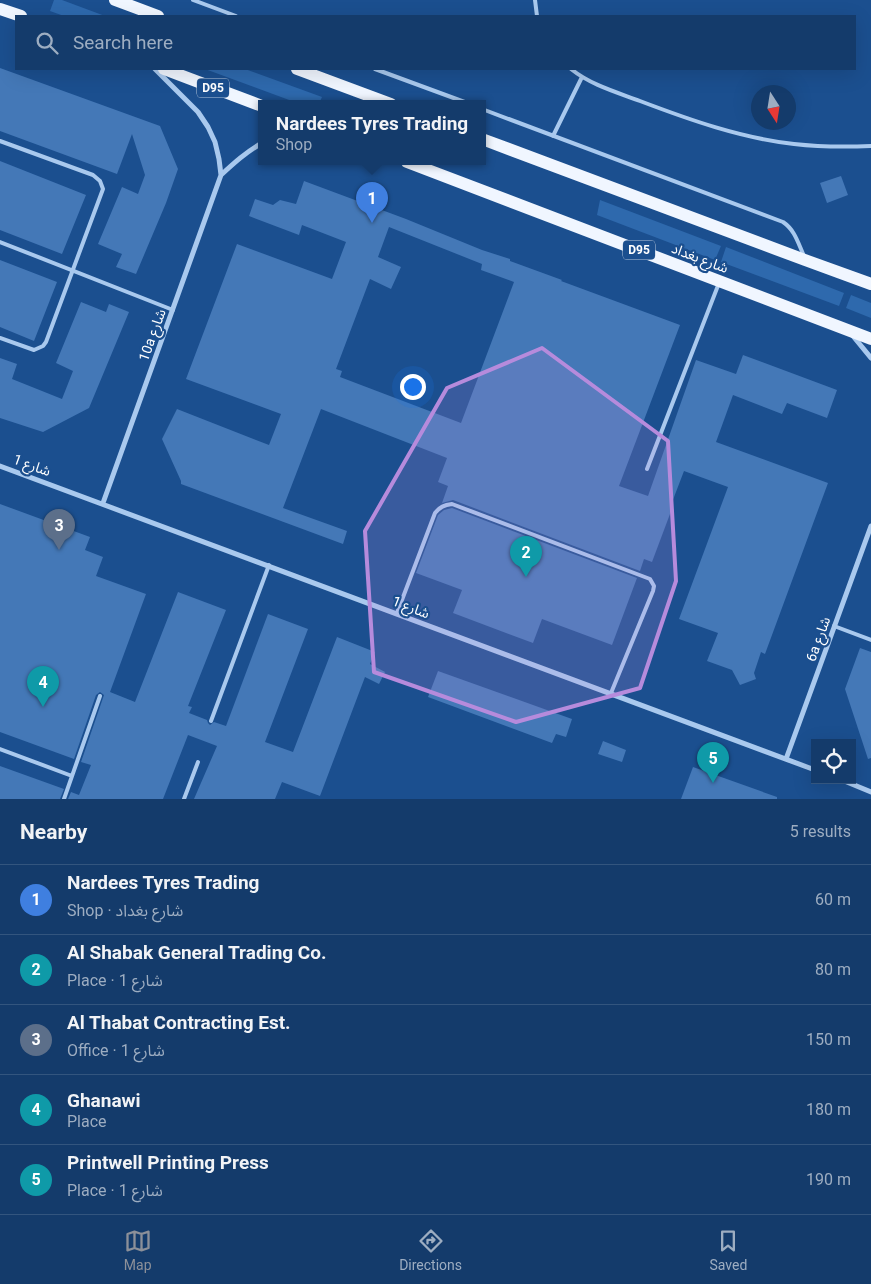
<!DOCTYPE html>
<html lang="en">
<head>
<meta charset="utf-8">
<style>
  body { margin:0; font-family:Roboto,"Noto Sans Arabic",sans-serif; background:#1d4271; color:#f1f3f6 }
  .controls { position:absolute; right:15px; bottom:15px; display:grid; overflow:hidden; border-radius:0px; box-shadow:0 5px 20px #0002 }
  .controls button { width:45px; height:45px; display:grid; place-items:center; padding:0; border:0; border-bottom:1px solid #33557e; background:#143b6b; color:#f1f3f6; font:25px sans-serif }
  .compass { position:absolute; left:751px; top:85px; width:45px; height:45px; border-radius:50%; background:#143b6b; box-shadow:0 5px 20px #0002; rotate:168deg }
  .you { position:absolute; left:412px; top:386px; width:18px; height:18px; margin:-12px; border:4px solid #fff; border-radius:50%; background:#1a73e8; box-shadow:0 0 0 8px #1a73e833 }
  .badge { display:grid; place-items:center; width:32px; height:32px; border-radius:50%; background:#8c9099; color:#fff; font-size:16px; font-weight:700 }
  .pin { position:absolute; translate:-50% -41px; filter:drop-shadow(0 1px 2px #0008) }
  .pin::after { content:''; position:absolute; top:26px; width:18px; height:15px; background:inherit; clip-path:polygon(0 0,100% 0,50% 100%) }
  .popup { position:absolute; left:258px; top:100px; width:228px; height:65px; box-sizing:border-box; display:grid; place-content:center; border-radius:0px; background:#143b6b; filter:drop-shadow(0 1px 4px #0005); font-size:16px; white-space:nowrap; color:#9dadc1 }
  .popup b { font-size:19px; color:#f1f3f6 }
  .popup::after { content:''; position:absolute; left:50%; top:100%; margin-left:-10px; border:10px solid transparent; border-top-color:#143b6b }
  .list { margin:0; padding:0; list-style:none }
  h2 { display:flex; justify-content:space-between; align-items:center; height:65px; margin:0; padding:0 20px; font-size:21px }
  h2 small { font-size:16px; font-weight:400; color:#9dadc1 }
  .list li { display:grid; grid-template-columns:32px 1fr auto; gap:15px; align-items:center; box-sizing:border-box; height:70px; padding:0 20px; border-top:1px solid #33557e }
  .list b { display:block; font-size:19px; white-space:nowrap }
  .list p { margin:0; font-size:16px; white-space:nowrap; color:#9dadc1 }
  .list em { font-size:16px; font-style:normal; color:#9dadc1 }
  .icon { flex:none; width:28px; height:28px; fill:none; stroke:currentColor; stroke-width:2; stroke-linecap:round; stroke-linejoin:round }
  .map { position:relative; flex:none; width:871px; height:799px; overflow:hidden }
  .search { position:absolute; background:#143b6b; box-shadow:0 5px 20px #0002; left:15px; right:15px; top:15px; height:55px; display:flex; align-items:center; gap:12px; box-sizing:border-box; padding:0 18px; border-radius:0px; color:#9dadc1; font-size:19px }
  .sheet { height:415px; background:#143b6b }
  nav { display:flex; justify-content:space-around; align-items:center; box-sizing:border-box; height:70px; border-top:1px solid #33557e; background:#143b6b; font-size:14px; color:#9dadc1 }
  nav a { display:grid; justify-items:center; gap:2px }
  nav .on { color:#8c9099 }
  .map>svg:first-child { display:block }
  .green { fill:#2e69ad }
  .building { fill:#4478b7; fill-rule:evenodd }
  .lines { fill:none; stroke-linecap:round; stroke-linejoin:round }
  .service { stroke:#a9c9ee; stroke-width:4 }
  .minor { stroke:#a9c9ee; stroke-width:5 }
  .primary { stroke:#f0f6ff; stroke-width:12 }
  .marked { fill:#b68bdc; fill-opacity:0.2; stroke:#b68bdc; stroke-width:4; stroke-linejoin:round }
  .labels { text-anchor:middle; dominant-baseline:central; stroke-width:4.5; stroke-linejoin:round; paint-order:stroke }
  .shield { fill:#1b4f8f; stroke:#bbcadd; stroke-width:1 }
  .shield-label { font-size:12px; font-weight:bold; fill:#fff }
  .street-label { font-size:14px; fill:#fff; stroke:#1b4f8f }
</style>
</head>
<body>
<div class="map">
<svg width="871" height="799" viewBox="0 0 871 799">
  <rect width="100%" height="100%" fill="#1b4f8f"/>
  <path class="green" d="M54,0h8l43,16h-41l-14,-5z
    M205,69h40l77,28 -3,7h-19z
    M600,200l121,46 -6,14 -118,-45z
    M726,247l118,46 -5,13 -118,-44z
    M851,295l20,8v15l-25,-10z"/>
  <path class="building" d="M0,68l160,58 18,43 -12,34 -30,71 -20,-7 6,-13 -24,-10 24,-57 16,7 7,-19 -13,-41 -15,40 -117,-43z
    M0,161l86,34 -24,59 -62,-24z
    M841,176l7,19 -21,8 -7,-20z
    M304,181l102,38 76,31 28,9v2l52,19 -1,1 119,44 -61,161 29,10 48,-136 40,14 7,-19 94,35 -10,28 -40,-15 -5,11 -49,-19 -17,47 112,41 -63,171 -4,-2 -7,21 2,6 -16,6 -8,-15 -25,-9 11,-28 -39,-14 49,-132 -44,-16 -13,34 2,1 -21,56 -8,-3 -4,12 -187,-71 -11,3 6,-17 -10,-4 9,-24 -126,-49 -38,99 64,23 -4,13 -162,-60v-3l-19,-42 15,-30 92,36 12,-31 -95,-35 51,-135 95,35 14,-37 -44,-17 -3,10 -50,-19 6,-17 18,6 7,-5 16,4zM389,227l93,37 -1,6 33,12 -53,141 -121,-46 2,-6 -6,-2 34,-90 21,10 10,-22 -23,-10z
    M0,260l57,22 -23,59 -34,-14z
    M81,302l25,10 3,-8 20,8 -40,96 -46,24 -43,-14v-60l17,6 -5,15 50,20 11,-28 -17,-8z
    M0,504l90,33 -5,13 18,7 -7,19 50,18 -36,98 25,10 43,-110 48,18 -38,96 4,1 -3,6 18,7 1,3 2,2 4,-3 12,4 42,-112 40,15 -43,113 28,10 44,-115 38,15 -5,12 15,8 -6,12 -14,-7 -45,119 -38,-14 -7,17h-81l23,-53 -29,-11 -25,64h-95l3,-7 8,3 12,-30 -10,-3 23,-67 -4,-3 -4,3 -22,64 -74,-27z
    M452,508l185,70 -25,67 -70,-26 -9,24 -80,-30 9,-23 -46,-17 22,-58 6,-5z
    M860,648l11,4v106l-3,1 -23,-70z
    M438,671l134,48 -6,18 -10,-3 -4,9 -124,-46z
    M603,741l23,9 -4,12 -24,-8z
    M0,766l64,23 -4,10h-60z
    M693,767l84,30v2h-96z"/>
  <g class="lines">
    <path class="service" d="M193,0l43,16
      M535,0l2,16
      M375,69l95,35
      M571,69c20,16 45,23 69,32 50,19 101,37 154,43 26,3 52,3 77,2
      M482,109l301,113c12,8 15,21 21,34
      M553,136l29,-59
      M0,141l93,34 7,6 3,8 -57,153 -3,4 -9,4 -34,-12
      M0,242l173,68
      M647,469l72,-186
      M397,613l38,-100c5,-6 9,-8 17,-9l198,75 4,7 -1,5 -42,102
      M834,626l37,14
      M211,721l58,-156
      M0,749l72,27
      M64,799l36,-103
      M184,799l14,-37"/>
    <path class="minor" d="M221,175c13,-12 25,-23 41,-32
      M853,336l18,22
      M0,466l815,304
      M103,503l118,-328 -2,-16 -4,-17 -7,-15 -10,-15 -43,-43
      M786,759l85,-233
      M842,780l29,12"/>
    <path class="primary" d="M115,0l43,16
      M0,9l21,7
      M164,69l98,37
      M297,69l94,35
      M482,139l323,121 66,24
      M407,162l464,177"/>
  </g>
  <path class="marked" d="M542,348l126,93 8,140 -36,107 -124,34 -142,-50 -9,-141 82,-143z"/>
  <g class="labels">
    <g class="shield">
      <rect x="197" y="78.5" width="32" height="19" rx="4"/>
      <rect x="623" y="240.5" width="32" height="19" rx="4"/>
    </g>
    <g class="shield-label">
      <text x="213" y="88">D95</text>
      <text x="639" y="250">D95</text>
    </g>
    <g class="street-label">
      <text transform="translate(700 258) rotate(21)">شارع بغداد</text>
      <text transform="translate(152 335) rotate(-70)">10a شارع</text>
      <text transform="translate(32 465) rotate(20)">شارع 1</text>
      <text transform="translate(411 607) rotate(21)">شارع 1</text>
      <text transform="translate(818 639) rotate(-70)">6a شارع</text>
    </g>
  </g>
</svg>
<div class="controls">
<button><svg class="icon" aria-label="locate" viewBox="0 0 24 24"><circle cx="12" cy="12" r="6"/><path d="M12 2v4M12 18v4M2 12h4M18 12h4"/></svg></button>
</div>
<svg class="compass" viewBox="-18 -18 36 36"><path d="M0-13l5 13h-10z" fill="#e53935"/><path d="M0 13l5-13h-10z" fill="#9dadc1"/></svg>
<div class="you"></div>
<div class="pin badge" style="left:372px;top:223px;background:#3f7fe0">1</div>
<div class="popup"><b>Nardees Tyres Trading</b>Shop</div>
<div class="pin badge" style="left:526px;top:577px;background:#0f9aa8">2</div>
<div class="pin badge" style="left:59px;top:550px;background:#5c6f8a">3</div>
<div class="pin badge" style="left:43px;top:707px;background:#0f9aa8">4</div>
<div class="pin badge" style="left:713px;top:783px;background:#0f9aa8">5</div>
<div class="search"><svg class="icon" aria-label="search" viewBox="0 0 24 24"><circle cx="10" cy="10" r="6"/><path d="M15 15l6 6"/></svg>Search here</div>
</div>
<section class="sheet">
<h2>Nearby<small>5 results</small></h2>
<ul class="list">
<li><span class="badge" style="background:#3f7fe0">1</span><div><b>Nardees Tyres Trading</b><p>Shop · شارع بغداد</p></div><em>60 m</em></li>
<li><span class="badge" style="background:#0f9aa8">2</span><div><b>Al Shabak General Trading Co.</b><p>Place · شارع 1</p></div><em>80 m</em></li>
<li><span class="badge" style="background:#5c6f8a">3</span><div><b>Al Thabat Contracting Est.</b><p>Office · شارع 1</p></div><em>150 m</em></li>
<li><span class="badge" style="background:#0f9aa8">4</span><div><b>Ghanawi</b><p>Place</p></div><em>180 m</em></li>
<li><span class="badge" style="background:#0f9aa8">5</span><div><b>Printwell Printing Press</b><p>Place · شارع 1</p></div><em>190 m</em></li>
</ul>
</section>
<nav>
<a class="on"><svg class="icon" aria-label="map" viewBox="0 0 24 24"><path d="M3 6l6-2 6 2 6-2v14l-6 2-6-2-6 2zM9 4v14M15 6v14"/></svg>Map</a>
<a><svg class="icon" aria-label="directions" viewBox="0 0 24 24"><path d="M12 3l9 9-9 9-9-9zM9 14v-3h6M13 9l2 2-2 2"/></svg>Directions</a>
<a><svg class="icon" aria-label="saved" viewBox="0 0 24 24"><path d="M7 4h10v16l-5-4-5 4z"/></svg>Saved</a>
</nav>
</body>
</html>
